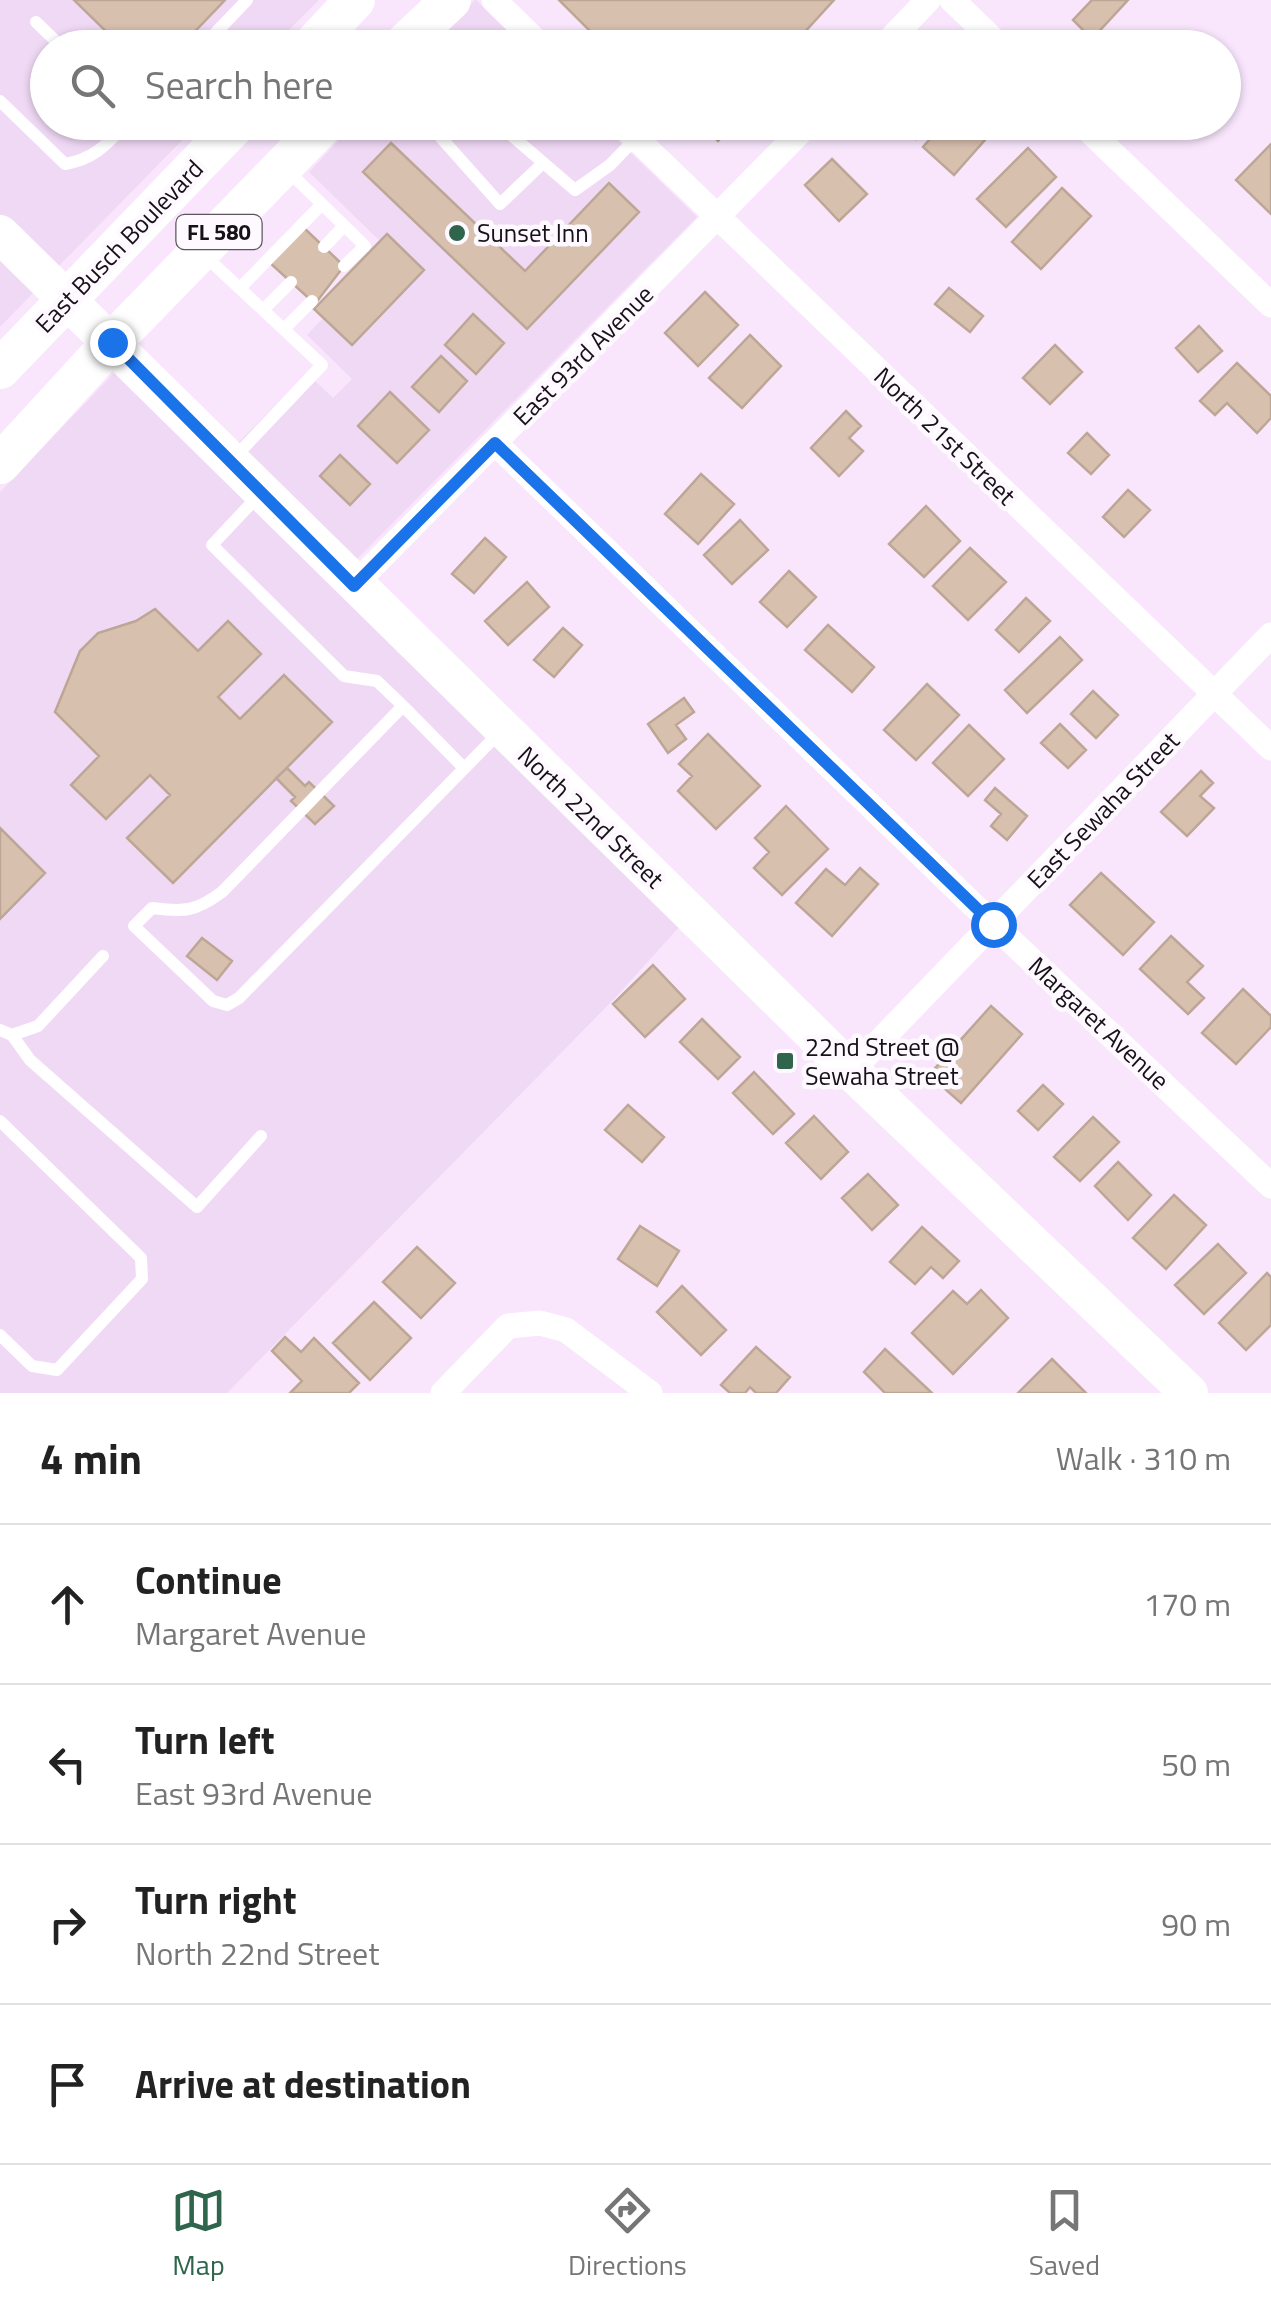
<!DOCTYPE html>
<html lang="en">
<head>
<meta charset="utf-8">
<style>
  body { margin:0; font-family:"Titillium Web",sans-serif; background:#f6f6f6; color:#222 }
  .stop { position:absolute; width:30px; height:30px; margin:-22px; border:8px solid #1a73e8; border-radius:50%; background:#fff }
  .stop.end { background:#1a73e8; border-color:#fff; box-shadow:0 2px 10px #0008 }
  .list { margin:0; padding:0; list-style:none }
  h2 { display:flex; justify-content:space-between; align-items:center; height:130px; margin:0; padding:0 40px; font-size:42px }
  h2 small { font-size:32px; font-weight:400; color:#767676 }
  .list li { display:grid; grid-template-columns:65px 1fr auto; gap:30px; align-items:center; box-sizing:border-box; height:160px; padding:0 40px; border-top:2px solid #e0e0e0 }
  .list b { display:block; font-size:38px; white-space:nowrap }
  .list p { margin:0; font-size:32px; white-space:nowrap; color:#767676 }
  .list em { font-size:32px; font-style:normal; color:#767676 }
  .icon { flex:none; width:55px; height:55px; fill:none; stroke:currentColor; stroke-width:2; stroke-linecap:round; stroke-linejoin:round }
  .map { position:relative; flex:none; width:1271px; height:1393px; overflow:hidden }
  .search { position:absolute; background:#fff; box-shadow:0 2px 8px #0004; left:30px; right:30px; top:30px; height:110px; display:flex; align-items:center; gap:25px; box-sizing:border-box; padding:0 35px; border-radius:55px; color:#767676; font-size:38px }
  .sheet { height:770px; background:#fff }
  nav { display:flex; justify-content:space-around; align-items:center; box-sizing:border-box; height:140px; border-top:2px solid #e0e0e0; background:#fff; font-size:28px; color:#767676 }
  nav a { display:grid; justify-items:center; gap:5px }
  nav .on { color:#2f654c }
  .map>svg:first-child { display:block }
  .built { fill:#f0d9f5 }
  .building { fill:#d8c0af; stroke:#bda695; stroke-width:2.5 }
  .lines { fill:none; stroke-linecap:round; stroke-linejoin:round }
  .lane { stroke:#fff; stroke-width:12 }
  .street { stroke:#fff; stroke-width:25 }
  .secondary { stroke:#fff; stroke-width:38 }
  .primary { stroke:#fff; stroke-width:40 }
  .route { stroke:#1a73e8; stroke-width:12 }
  .poi-dot { fill:#2f654c; stroke:#fdf9fe; stroke-width:4 }
  .labels { text-anchor:middle; dominant-baseline:central; stroke-width:9; stroke-linejoin:round; paint-order:stroke }
  .shield { fill:#fdf9fe; stroke:#5b565c; stroke-width:2.5 }
  .shield-label { font-size:22px; font-weight:bold; fill:#161017 }
  .poi-label { font-size:25px; fill:#161017; stroke:#fdf9fe; text-anchor:start }
  .street-label { font-size:25px; fill:#161017; stroke:#fdf9fe }
</style>
</head>
<body>
<div class="map">
<svg width="1271" height="1393" viewBox="0 0 1271 1393">
  <rect width="100%" height="100%" fill="#f9e6fd"/>
  <path class="built" d="M0,0h319l-47,47 -224,1v74l151,1 -143,146 -56,-54z
    M475,0h1l48,47 -98,1z
    M355,123h245l97,94 -345,347 -116,-119 71,-72 26,25 19,-19 -45,-44 81,-86 -79,-77z
    M0,253l37,36 -37,38z
    M119,368l562,557 -65,72 -389,396h-227v-901z"/>
  <path class="building" d="M74,0h151l-46,48h-56z
    M559,0h275l-44,48h-183z
    M1092,0h36l-36,39 -19,-19z
    M699,122h37l-18,19z
    M898,122h34l-16,17z
    M945,122h53l1,2 -45,51 -31,-28z
    M391,143l134,128 84,-88 30,29 -112,117 -164,-157z
    M1271,144v70l-35,-34z
    M1028,148l28,29 -50,50 -29,-28z
    M832,159l35,35 -28,27 -34,-36z
    M1062,188l29,28 -50,53 -29,-27z
    M303,227l41,39 -29,38 -45,-41z
    M387,234l37,36 -72,75 -38,-36z
    M949,288l34,28 -13,16 -35,-28z
    M705,292l33,33 -40,41 -33,-33z
    M473,314l31,29 -28,31 -31,-29z
    M1199,326l23,25 -24,21 -22,-24z
    M750,335l31,31 -39,42 -33,-30z
    M1055,345l27,27 -32,32 -27,-26z
    M441,356l26,25 -28,31 -27,-25z
    M1237,363l34,33v22l-14,15 -30,-30 -12,12 -15,-14z
    M390,392l39,38 -32,33 -39,-37z
    M846,411l15,15 -12,12 14,13 -24,25 -28,-28z
    M1087,433l22,22 -18,19 -23,-21z
    M340,455l30,29 -20,21 -30,-29z
    M701,474l33,30 -36,40 -33,-30z
    M1128,490l22,20 -26,27 -21,-20z
    M926,506l34,35 -36,36 -35,-33z
    M740,520l28,30 -36,34 -28,-29z
    M485,538l21,19 -32,36 -22,-19z
    M970,548l36,34 -38,38 -35,-34z
    M789,571l27,26 -29,30 -27,-25z
    M527,582l22,25 -41,38 -23,-24z
    M1026,598l24,23 -31,31 -23,-22z
    M155,609l43,42 30,-30 33,33 -43,43 22,22 44,-44 48,47 -159,161 -46,-45 43,-43 -20,-20 -44,44 -35,-34 28,-29 -44,-44 25,-61 18,-18 38,-12z
    M828,625l46,42 -22,25 -47,-42z
    M563,628l19,17 -28,32 -20,-17z
    M1060,637l22,23 -55,53 -22,-23z
    M927,684l32,31 -43,45 -32,-30z
    M1093,691l25,24 -22,23 -25,-24z
    M684,698l10,14 -18,13 10,14 -18,14 -20,-29z
    M1060,724l26,26 -18,18 -27,-25z
    M969,725l35,34 -36,37 -35,-33z
    M708,734l52,52 -44,43 -38,-38 14,-15 -13,-12z
    M287,768l18,18 4,-4 25,24 -19,18 -24,-23 4,-4 -19,-19z
    M1201,771l12,12 -13,13 14,12 -27,28 -26,-24z
    M995,788l32,28 -20,24 -16,-14 10,-12 -16,-14z
    M786,806l42,43 -46,46 -28,-27 15,-16 -14,-14z
    M0,828l45,45 -45,46z
    M860,868l18,16 -46,52 -36,-33 30,-34 19,16z
    M1101,873l53,49 -31,33 -53,-50z
    M1171,936l32,30 -16,16 17,16 -16,16 -48,-45z
    M202,938l30,23 -15,19 -30,-24z
    M653,965l32,34 -40,38 -32,-33z
    M1243,989l28,27v11l-35,37 -34,-31z
    M991,1006l31,28 -61,69 -32,-28z
    M702,1019l38,38 -22,22 -38,-37z
    M754,1072l40,42 -21,20 -40,-41z
    M1043,1085l20,19 -25,26 -20,-19z
    M628,1105l36,32 -22,25 -37,-32z
    M814,1116l34,36 -27,27 -35,-36z
    M1093,1117l26,25 -39,39 -26,-24z
    M1118,1162l33,33 -23,25 -33,-34z
    M868,1174l30,31 -26,25 -30,-32z
    M1174,1195l32,30 -40,44 -33,-31z
    M640,1226l39,25 -22,35 -39,-27z
    M922,1227l37,34 -16,17 -12,-11 -16,17 -25,-22z
    M1218,1244l28,29 -42,41 -29,-29z
    M417,1247l38,36 -34,35 -38,-36z
    M1267,1273l4,4v48l-25,25 -27,-27z
    M682,1286l44,44 -25,25 -44,-43z
    M981,1290l27,28 -55,56 -41,-41 41,-42 14,13z
    M374,1302l37,36 -41,42 -37,-37z
    M285,1337l16,15 13,-14 45,45 -10,10h-59l12,-12 -30,-30z
    M756,1347l34,30 -14,16h-20l-6,-6 -5,6h-15l-9,-8z
    M885,1349l47,44h-47l-21,-21z
    M1052,1359l34,34h-68z"/>
  <g class="lines">
    <path class="lane" d="M36,22l27,26
      M201,48l46,-48
      M0,101l65,63c30,-5 43,-21 63,-42
      M427,122l73,82 43,-41
      M496,122l79,68 35,-25 26,-27
      M287,170l78,76 -21,20
      M324,247l20,-21
      M204,255l118,110 -89,94
      M240,288l82,-84
      M263,310l28,-28
      M284,329l28,-28
      M260,494l-48,51 132,131 33,5 26,25 -181,186c-27,20 -38,20 -70,16l-18,18 79,75 14,4 12,-7 261,-266
      M403,706l61,62
      M0,1030l12,5 26,-9 65,-70
      M12,1035l18,25 167,147 64,-71
      M0,1121l141,137 1,21 -85,91 -25,-4 -32,-31"/>
    <path class="street" d="M494,0l49,48
      M952,0l50,48
      M882,48l46,-48
      M619,122l652,626
      M1080,122l191,183
      M495,443l498,481 278,262
      M354,585l456,-463
      M851,1071l420,-436
      M443,1393l65,-67 32,-3 26,7 84,63"/>
    <path class="secondary" d="M0,234l851,837 338,322"/>
    <path class="primary" d="M310,48l45,-48
      M400,48l51,-48
      M0,369l238,-247
      M0,464l112,-122 214,-220"/>
  </g>
  <g class="lines">
    <path class="route" d="M112,342l242,244 141,-143 498,481"/>
  </g>
  <g class="poi-dot">
    <circle cx="457" cy="233" r="10"/>
    <rect x="775" y="1051" width="20" height="20" rx="5"/>
  </g>
  <g class="labels">
    <rect class="shield" x="176.5" y="215" width="85" height="34" rx="8"/>
    <g class="shield-label">
      <text x="219" y="232">FL 580</text>
    </g>
    <g class="poi-label">
      <text x="477" y="233">Sunset Inn</text>
      <text x="805" y="1047">22nd Street @<tspan x="805" dy="29">Sewaha Street</tspan></text>
    </g>
    <g class="street-label">
      <text transform="translate(119 246) rotate(-46)">East Busch Boulevard</text>
      <text transform="translate(583 355) rotate(-45)">East 93rd Avenue</text>
      <text transform="translate(945 436) rotate(44)">North 21st Street</text>
      <text transform="translate(1103 810) rotate(-46)">East Sewaha Street</text>
      <text transform="translate(591 817) rotate(44)">North 22nd Street</text>
      <text transform="translate(1099 1023) rotate(43)">Margaret Avenue</text>
    </g>
  </g>
</svg>
<div class="stop" style="left:993px;top:924px"></div>
<div class="stop end" style="left:112px;top:342px"></div>
<div class="search"><svg class="icon" aria-label="search" viewBox="0 0 24 24"><circle cx="10" cy="10" r="6"/><path d="M15 15l6 6"/></svg>Search here</div>
</div>
<section class="sheet">
<h2>4 min<small>Walk · 310 m</small></h2>
<ul class="list">
<li><svg class="icon" aria-label="ahead" viewBox="0 0 24 24"><path d="M12 20V5M6 11l6-6 6 6"/></svg><div><b>Continue</b><p>Margaret Avenue</p></div><em>170 m</em></li>
<li><svg class="icon" aria-label="left" viewBox="0 0 24 24"><path d="M17 20v-9H6M10 6l-5 5 5 5"/></svg><div><b>Turn left</b><p>East 93rd Avenue</p></div><em>50 m</em></li>
<li><svg class="icon" aria-label="right" viewBox="0 0 24 24"><path d="M7 20v-9h11M14 6l5 5-5 5"/></svg><div><b>Turn right</b><p>North 22nd Street</p></div><em>90 m</em></li>
<li><svg class="icon" aria-label="arrive" viewBox="0 0 24 24"><path d="M6 21V4h12l-3 4 3 4H6"/></svg><div><b>Arrive at destination</b></div></li>
</ul>
</section>
<nav>
<a class="on"><svg class="icon" aria-label="map" viewBox="0 0 24 24"><path d="M3 6l6-2 6 2 6-2v14l-6 2-6-2-6 2zM9 4v14M15 6v14"/></svg>Map</a>
<a><svg class="icon" aria-label="directions" viewBox="0 0 24 24"><path d="M12 3l9 9-9 9-9-9zM9 14v-3h6M13 9l2 2-2 2"/></svg>Directions</a>
<a><svg class="icon" aria-label="saved" viewBox="0 0 24 24"><path d="M7 4h10v16l-5-4-5 4z"/></svg>Saved</a>
</nav>
</body>
</html>
